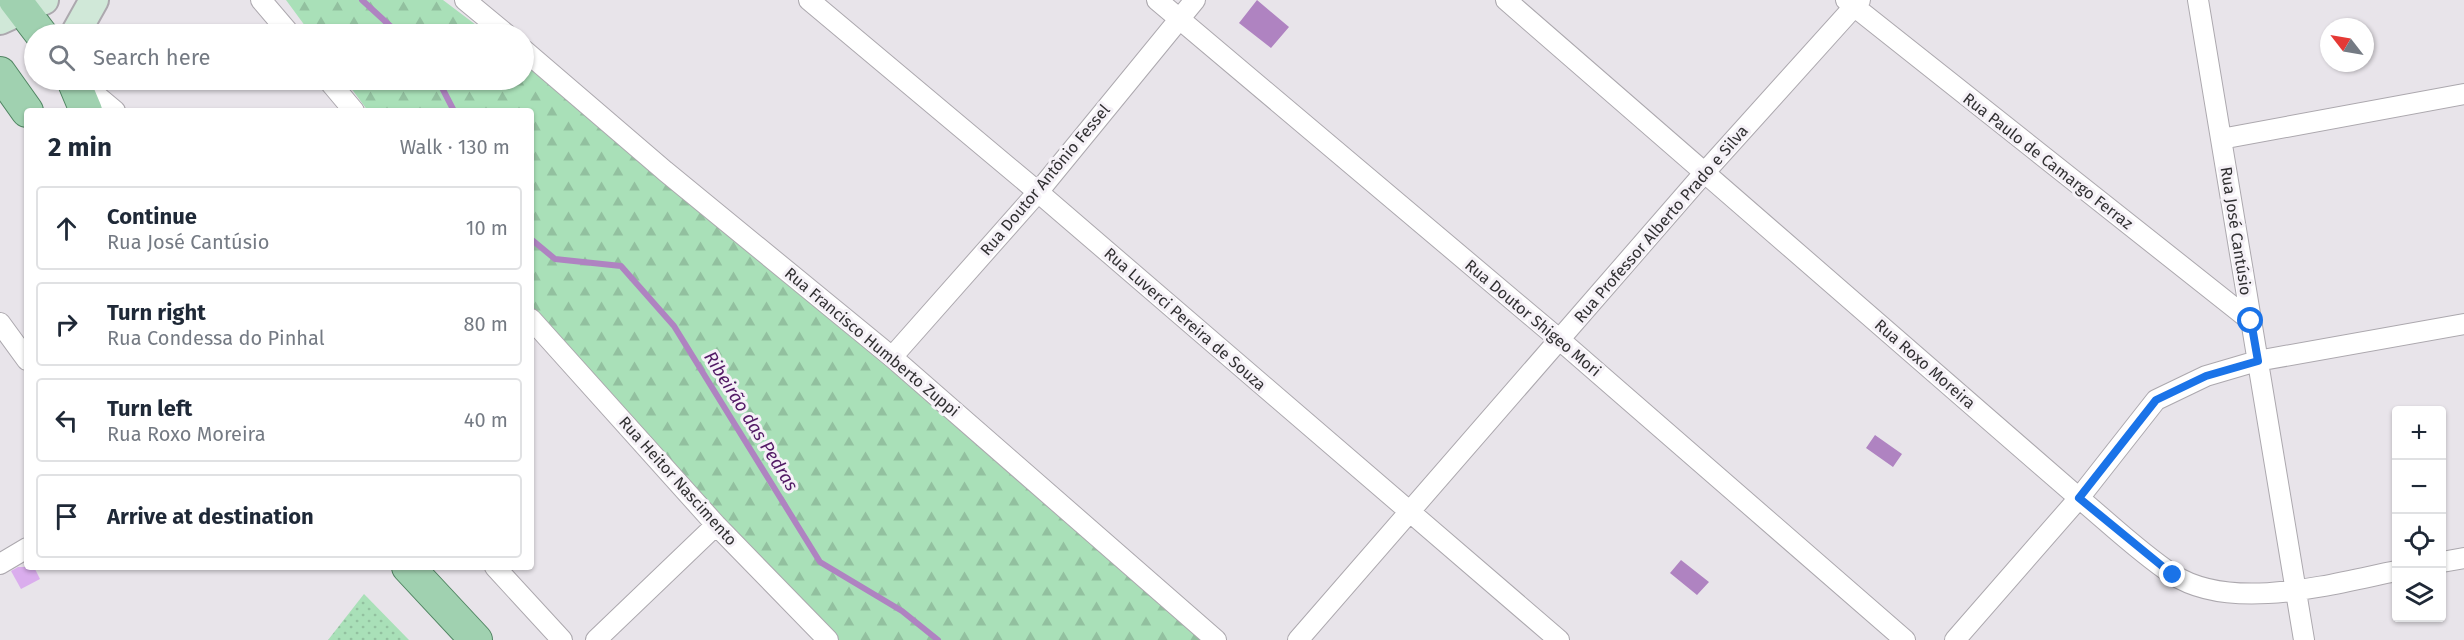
<!DOCTYPE html>
<html lang="en">
<head>
<meta charset="utf-8">
<style>
  body { margin:0; font-family:"Fira Sans",sans-serif; background:#f6f6f7; color:#1f2937 }
  .controls { position:absolute; right:18px; bottom:18px; display:grid; overflow:hidden; border-radius:6px; box-shadow:0 2px 4px #0004 }
  .controls button { width:54px; height:54px; display:grid; place-items:center; padding:0; border:0; border-bottom:2px solid #e0e1e3; background:#fff; color:#1f2937; font:30px sans-serif }
  .compass { position:absolute; left:2320px; top:18px; width:54px; height:54px; border-radius:50%; background:#fff; box-shadow:0 2px 4px #0004; rotate:301deg }
  .stop { position:absolute; width:18px; height:18px; margin:-14px; border:4px solid #1a73e8; border-radius:50%; background:#fff }
  .stop.end { background:#1a73e8; border-color:#fff; box-shadow:0 2px 6px #0008 }
  .list { margin:0; padding:0; list-style:none }
  h2 { display:flex; justify-content:space-between; align-items:center; height:78px; margin:0; padding:0 24px; font-size:26px }
  h2 small { font-size:20px; font-weight:400; color:#747a83 }
  .list li { display:grid; grid-template-columns:39px 1fr auto; gap:18px; align-items:center; box-sizing:border-box; height:84px; margin:0 12px 12px; padding:0 12px; border:2px solid #e0e1e3; border-radius:6px }
  .list b { display:block; font-size:22px; white-space:nowrap }
  .list p { margin:0; font-size:20px; white-space:nowrap; color:#747a83 }
  .list em { font-size:20px; font-style:normal; color:#747a83 }
  .icon { flex:none; width:33px; height:33px; fill:none; stroke:currentColor; stroke-width:2; stroke-linecap:round; stroke-linejoin:round }
  .map { position:relative; flex:none; width:2464px; height:640px; overflow:hidden }
  .search { position:absolute; background:#fff; box-shadow:0 2px 4px #0004; left:24px; top:24px; width:510px; height:66px; display:flex; align-items:center; gap:15px; box-sizing:border-box; padding:0 21px; border-radius:33px; color:#747a83; font-size:22px }
  .panel { position:absolute; background:#fff; box-shadow:0 2px 4px #0004; left:24px; top:108px; width:510px; height:462px; border-radius:6px }
  .map>svg:first-child { display:block }
  .grass { fill:url(#grass-dots) }
  .forest { fill:url(#forest-firs) }
  .water { fill:#af83c1 }
  .lines { fill:none; stroke-linecap:round; stroke-linejoin:round }
  .stream { stroke:#af83c1; stroke-width:6 }
  .building { fill:#daaded }
  .minor-casing { stroke:#aca8ae; stroke-width:22 }
  .secondary-casing { stroke:#aca8ae; stroke-width:32 }
  .primary-casing { stroke:#508462; stroke-width:34 }
  .minor { stroke:#fff; stroke-width:20 }
  .secondary { stroke:#d0e8d8; stroke-width:28 }
  .primary { stroke:#a0d1b0; stroke-width:32 }
  .route { stroke:#1a73e8; stroke-width:8 }
  .labels { text-anchor:middle; dominant-baseline:central; stroke-width:6; stroke-linejoin:round; paint-order:stroke }
  .street-label { font-size:16px; fill:#313032; stroke:#f5f1f7 }
  .water-label { font-size:18px; font-style:italic; fill:#521a65; stroke:#f5f1f7 }
</style>
</head>
<body>
<div class="map">
<svg width="2464" height="640" viewBox="0 0 2464 640">
  <defs>
    <pattern id="grass-dots" width="8" height="8" patternUnits="userSpaceOnUse" patternTransform="scale(1.5)"><rect width="8" height="8" fill="#a9e0b8"/><path d="M2 2h.1M6 6h.1" fill="none" stroke="#92c09f" stroke-width="1.8" stroke-linecap="round"/></pattern>
    <pattern id="forest-firs" width="22" height="20" patternUnits="userSpaceOnUse" patternTransform="scale(1.5)"><rect width="22" height="20" fill="#a9e0b8"/><path d="M5 1l3.5 6h-7zM16 11l3.5 6h-7z" fill="#92c09f"/></pattern>
  </defs>
  <rect width="100%" height="100%" fill="#e8e4ea"/>
  <path class="grass" d="M364,594l45,46h-81z"/>
  <path class="forest" d="M286,0h157l45,34h-177z
    M524,62l692,578h-388l-297,-321v-208h-163l-23,-31h179z"/>
  <path class="water" d="M1257,0l32,27 -18,21 -32,-25z
    M1875,435l27,19 -9,13 -27,-19z
    M1681,560l28,22 -12,13 -27,-22z"/>
  <g class="lines">
    <path class="stream" d="M362,0l37,34
      M438,80l16,31
      M531,239l24,20 66,7 53,60 146,236 82,49 36,29"/>
  </g>
  <path class="building" d="M18,567h16l6,12 -19,10 -10,-18z"/>
  <g class="lines">
    <g class="minor-casing">
      <path id="minor" d="M261,0l29,34
        M465,0l41,34
        M809,0l229,192 521,448
        M1157,0l403,340 345,300
        M1506,0l573,498c30,25 60,54 93,76 59,39 160,10 224,-3
        M1846,0l405,321
        M2198,0l106,640
        M524,50l141,121 227,186 324,283
        M78,80l37,31
        M328,80l26,31
        M2221,139l243,-45
        M531,319l185,206 112,115
        M0,323l27,37
        M892,357l146,-165 157,-192
        M2442,562l22,-4
        M0,564l27,-16
        M495,567l67,73
        M596,640l120,-115
        M1298,640l407,-468 155,-172
        M1955,640l124,-142 77,-98 50,-24 51,-15 207,-37"/>
    </g>
    <g class="secondary-casing">
      <path id="secondary" d="M0,20l44,-20
        M75,34l19,-34"/>
    </g>
    <g class="primary-casing">
      <path id="primary" d="M15,0l26,34
        M0,73l27,38
        M73,80l13,31
        M408,567l68,73"/>
    </g>
    <use href="#minor" class="minor"/>
    <use href="#secondary" class="secondary"/>
    <use href="#primary" class="primary"/>
  </g>
  <g class="lines">
    <path class="route" d="M2173,575l-94,-77 77,-98 50,-24 52,-15 -7,-40"/>
  </g>
  <g class="labels">
    <g class="street-label">
      <text transform="translate(2048 161) rotate(38)">Rua Paulo de Camargo Ferraz</text>
      <text transform="translate(1045 180) rotate(-50)">Rua Doutor Antônio Fessel</text>
      <text transform="translate(1661 224) rotate(-49)">Rua Professor Alberto Prado e Silva</text>
      <text transform="translate(2236 231) rotate(81)">Rua José Cantúsio</text>
      <text transform="translate(1533 318) rotate(40)">Rua Doutor Shigeo Mori</text>
      <text transform="translate(1185 319) rotate(41)">Rua Luverci Pereira de Souza</text>
      <text transform="translate(872 342) rotate(40)">Rua Francisco Humberto Zuppi</text>
      <text transform="translate(1925 364) rotate(41)">Rua Roxo Moreira</text>
      <text transform="translate(678 481) rotate(48)">Rua Heitor Nascimento</text>
    </g>
    <g class="water-label">
      <text transform="translate(751 421) rotate(58)">Ribeirão das Pedras</text>
    </g>
  </g>
</svg>
<div class="controls">
<button>+</button>
<button>−</button>
<button><svg class="icon" aria-label="locate" viewBox="0 0 24 24"><circle cx="12" cy="12" r="6"/><path d="M12 2v4M12 18v4M2 12h4M18 12h4"/></svg></button>
<button><svg class="icon" aria-label="layers" viewBox="0 0 24 24"><path d="M12 4l9 5-9 5-9-5zM3 14l9 5 9-5"/></svg></button>
</div>
<svg class="compass" viewBox="-18 -18 36 36"><path d="M0-13l5 13h-10z" fill="#e53935"/><path d="M0 13l5-13h-10z" fill="#747a83"/></svg>
<div class="stop" style="left:2251px;top:321px"></div>
<div class="stop end" style="left:2173px;top:575px"></div>
<div class="search"><svg class="icon" aria-label="search" viewBox="0 0 24 24"><circle cx="10" cy="10" r="6"/><path d="M15 15l6 6"/></svg>Search here</div>
<section class="panel">
<h2>2 min<small>Walk · 130 m</small></h2>
<ul class="list">
<li><svg class="icon" aria-label="ahead" viewBox="0 0 24 24"><path d="M12 20V5M6 11l6-6 6 6"/></svg><div><b>Continue</b><p>Rua José Cantúsio</p></div><em>10 m</em></li>
<li><svg class="icon" aria-label="right" viewBox="0 0 24 24"><path d="M7 20v-9h11M14 6l5 5-5 5"/></svg><div><b>Turn right</b><p>Rua Condessa do Pinhal</p></div><em>80 m</em></li>
<li><svg class="icon" aria-label="left" viewBox="0 0 24 24"><path d="M17 20v-9H6M10 6l-5 5 5 5"/></svg><div><b>Turn left</b><p>Rua Roxo Moreira</p></div><em>40 m</em></li>
<li><svg class="icon" aria-label="arrive" viewBox="0 0 24 24"><path d="M6 21V4h12l-3 4 3 4H6"/></svg><div><b>Arrive at destination</b></div></li>
</ul>
</section>
</div>
</body>
</html>
